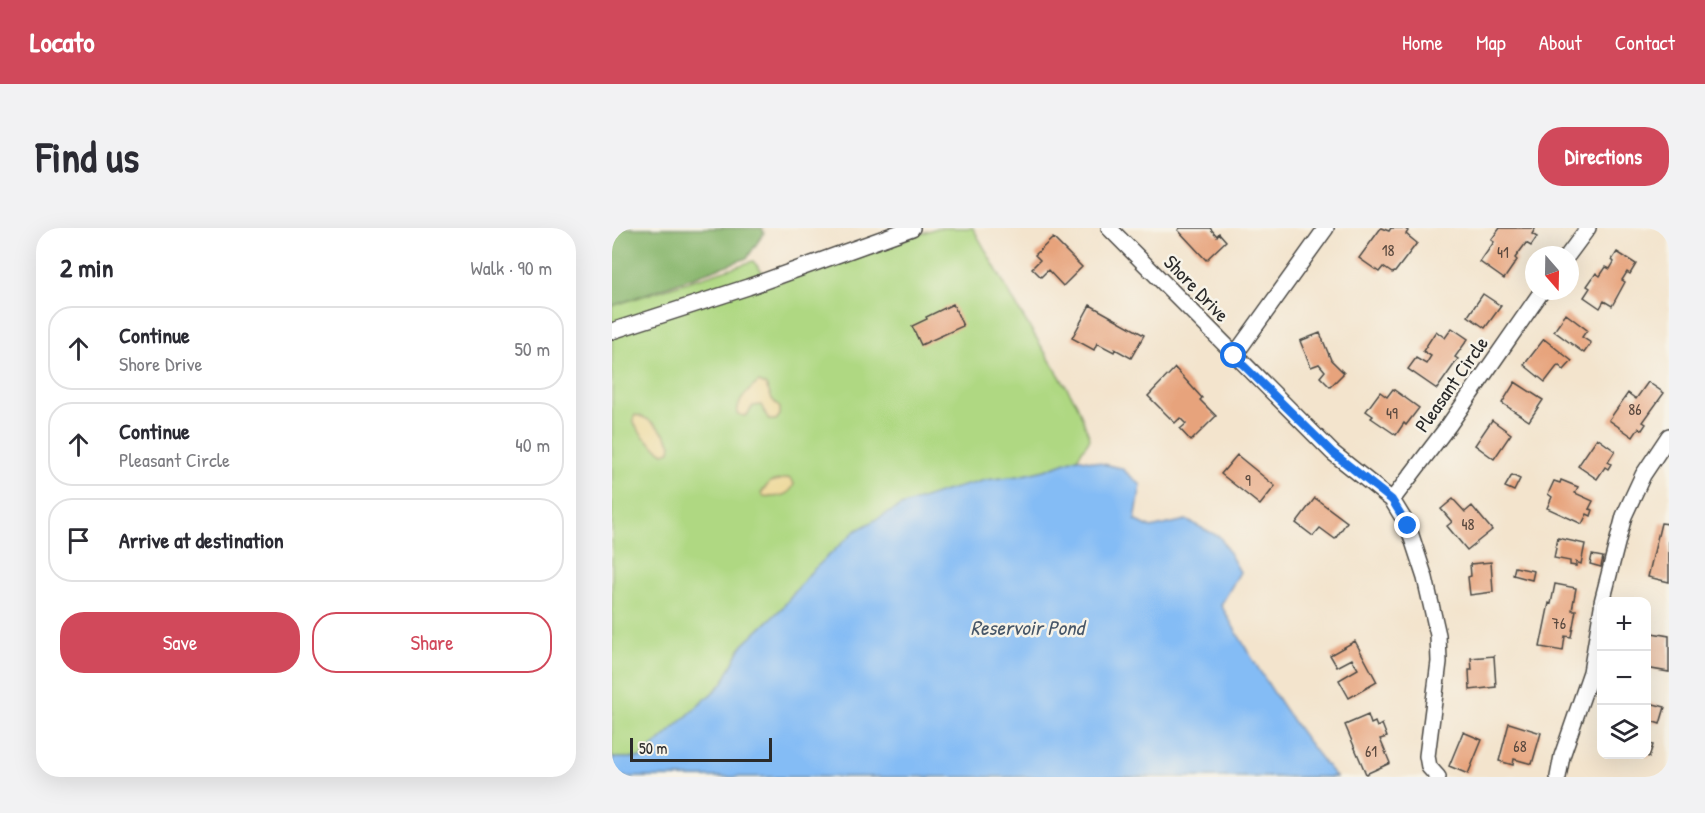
<!DOCTYPE html>
<html lang="en">
<head>
<meta charset="utf-8">
<style>
  body { margin:0; font-family:"Patrick Hand",sans-serif; background:#f2f2f3; color:#2b2b33 }
  .controls { position:absolute; right:18px; bottom:18px; display:grid; overflow:hidden; border-radius:12px; box-shadow:0 6px 24px #0002 }
  .controls button { width:54px; height:54px; display:grid; place-items:center; padding:0; border:0; border-bottom:2px solid #e1e1e2; background:#fff; color:#2b2b33; font:30px sans-serif }
  .compass { position:absolute; left:913px; top:18px; width:54px; height:54px; border-radius:50%; background:#fff; box-shadow:0 6px 24px #0002; rotate:160deg }
  .scale { position:absolute; left:18px; bottom:15px; width:142px; box-sizing:border-box; padding-left:6px; border:3px solid #2b2b2b; border-top:0; font-size:16px; line-height:21px; white-space:nowrap; color:#2b2b2b; -webkit-text-stroke:4px #f7f3e8; paint-order:stroke }
  .stop { position:absolute; width:18px; height:18px; margin:-14px; border:4px solid #1a73e8; border-radius:50%; background:#fff }
  .stop.end { background:#1a73e8; border-color:#fff; box-shadow:0 2px 6px #0008 }
  .list { margin:0; padding:0; list-style:none }
  h2 { display:flex; justify-content:space-between; align-items:center; height:78px; margin:0; padding:0 24px; font-size:26px }
  h2 small { font-size:20px; font-weight:400; color:#7c7c81 }
  .list li { display:grid; grid-template-columns:39px 1fr auto; gap:18px; align-items:center; box-sizing:border-box; height:84px; margin:0 12px 12px; padding:0 12px; border:2px solid #e1e1e2; border-radius:24px }
  .list b { display:block; font-size:22px; white-space:nowrap }
  .list p { margin:0; font-size:20px; white-space:nowrap; color:#7c7c81 }
  .list em { font-size:20px; font-style:normal; color:#7c7c81 }
  .actions { display:flex; gap:12px; padding:18px 24px }
  .actions a { flex:1; padding:14px 0; border:2px solid #d1495b; border-radius:24px; text-align:center; font-size:21px; color:#d1495b }
  .actions .main { background:#d1495b; color:#fff }
  .icon { flex:none; width:33px; height:33px; fill:none; stroke:currentColor; stroke-width:2; stroke-linecap:round; stroke-linejoin:round }
  .map { position:relative; flex:none; width:1057px; height:549px; overflow:hidden; border-radius:24px }
  header { display:flex; align-items:center; gap:36px; box-sizing:border-box; height:84px; padding:0 30px; background:#d1495b; color:#fff }
  header strong { font-size:28px }
  nav { display:flex; gap:33px; margin-inline-start:auto; font-size:21px }
  .intro { display:flex; align-items:center; justify-content:space-between; box-sizing:border-box; height:144px; padding:0 36px }
  h1 { margin:0; font-size:42px }
  .button { padding:15px 27px; border-radius:24px; background:#d1495b; color:#fff; font-size:21px; font-weight:700 }
  main { display:flex; gap:36px; padding:0 36px }
  aside { flex:1; background:#fff; border-radius:24px; box-shadow:0 6px 24px #0002 }
  .map>svg:first-child { display:block }
  .green { fill:#afd882; stroke:#6d8256; stroke-width:1.5 }
  .forest { fill:#8bb870; stroke:#5b724e; stroke-width:1.5 }
  .sand { fill:#eeda9e; stroke:#8c8264; stroke-width:1.5 }
  .water { fill:#84bcf5; stroke:#587490; stroke-width:1.5 }
  .building { fill:#e7a37b }
  .lines { fill:none; stroke-linecap:round; stroke-linejoin:round }
  .minor-casing { stroke:#494743; stroke-width:18 }
  .minor { stroke:#fff; stroke-width:15 }
  .route { stroke:#1a73e8; stroke-width:8 }
  .labels { text-anchor:middle; dominant-baseline:central; stroke-width:5; stroke-linejoin:round; paint-order:stroke }
  .number-label { font-size:16px; fill:#5a493f }
  .street-label { font-size:20px; fill:#2b2b2b; stroke:#f7f3e8 }
  .water-label { font-size:21px; font-style:italic; fill:#465668; stroke:#f7f3e8 }
</style>
</head>
<body>
<header>
<strong>Locato</strong>
<nav><a>Home</a><a>Map</a><a>About</a><a>Contact</a></nav>
</header>
<div class="intro"><h1>Find us</h1><a class="button">Directions</a></div>
<main>
<aside>
<h2>2 min<small>Walk · 90 m</small></h2>
<ul class="list">
<li><svg class="icon" aria-label="ahead" viewBox="0 0 24 24"><path d="M12 20V5M6 11l6-6 6 6"/></svg><div><b>Continue</b><p>Shore Drive</p></div><em>50 m</em></li>
<li><svg class="icon" aria-label="ahead" viewBox="0 0 24 24"><path d="M12 20V5M6 11l6-6 6 6"/></svg><div><b>Continue</b><p>Pleasant Circle</p></div><em>40 m</em></li>
<li><svg class="icon" aria-label="arrive" viewBox="0 0 24 24"><path d="M6 21V4h12l-3 4 3 4H6"/></svg><div><b>Arrive at destination</b></div></li>
</ul>
<div class="actions"><a class="main">Save</a><a>Share</a></div>
</aside>
<div class="map">
<svg width="1057" height="549" viewBox="0 0 1057 549">
  <rect width="100%" height="100%" fill="#f7f3e8"/>
  <filter id="ink" filterUnits="userSpaceOnUse"><feTurbulence type="fractalNoise" baseFrequency=".0167" numOctaves="2"/><feDisplacementMap in="SourceGraphic" scale="12" xChannelSelector="R" yChannelSelector="G"/><feConvolveMatrix kernelMatrix="1 2 1 2 8 2 1 2 1" color-interpolation-filters="sRGB"/></filter>
  <filter id="wash" filterUnits="userSpaceOnUse"><feTurbulence type="fractalNoise" baseFrequency=".008" numOctaves="4" result="noise"/><feDisplacementMap in="SourceGraphic" scale="24" xChannelSelector="R" yChannelSelector="G"/><feGaussianBlur stdDeviation="1.35" result="paint"/><feColorMatrix in="noise" values="0 0 0 0 0 0 0 0 0 0 0 0 0 0 0 0 0 1.4 0 .05"/><feComposite in="paint" operator="in"/></filter>
  <g filter="url(#wash)">
    <rect width="100%" height="100%" fill="#f3e4cd"/>
    <path class="green" d="M325,0h36l46,82 58,94 13,35 -13,19 -32,12 -26,6 -33,4 -85,26 -91,67 -27,34 -42,40 -19,37 -81,74h-29v-452l141,-45 20,23z"/>
    <path class="forest" d="M0,0h150l2,5 -17,25 -135,48z"/>
    <path class="sand" d="M147,154l7,3 6,14 8,9v7l-4,5h-7l-8,-15 -8,1 -6,9 -3,1 -6,-2c-3,-11 12,-26 21,-32z
      M23,187c15,2 29,16 36,29l-1,7 -6,2c-12,-7 -26,-20 -31,-33z
      M176,250l4,2 2,4c-4,13 -19,14 -31,12l-2,-3 9,-11z"/>
    <path class="water" d="M465,230l44,10 20,17 -6,35 16,8 35,-8 34,17 20,35 -19,33c34,61 70,119 115,172h-724v-19h29l81,-74 19,-37 42,-40 27,-34 45,-42 46,-25 44,-15 41,-11 33,-4 26,-6z"/>
    <g id="blocks">
      <path class="building" d="M568,0h30l7,8 2,-3 7,8 -20,19 -28,-30z
        M769,0l8,3 2,-3h13l4,3 -2,3 11,9 -22,29 -3,1 -9,-6 -4,5 -20,-14z
        M888,0h34l1,1 -3,5 5,3 -6,9 -5,-3 -11,15 2,2 -13,19 -24,-17 14,-20 -3,-2z
        M441,10l29,29 -19,19 -15,-16 -7,7 -9,-9 8,-8 -5,-5z
        M1005,24l19,12 -6,10 -3,-2 -5,8 3,2 -13,24 -8,-5 -4,7 -16,-11 6,-9 -3,-2 9,-13 4,3 6,-9 4,2 4,-7 -2,-2z
        M871,66l18,12 -16,22 -17,-12z
        M341,76l10,22 -42,19 -9,-19 15,-7 -1,-2z
        M478,77l54,30 -13,23 -16,-9 -1,3 -17,-9 -3,7 -22,-12z
        M954,86l21,16 -5,7 9,6 -7,10 -30,-22z
        M840,100l16,11 -13,18 3,2 -21,30 -29,-20 8,-11 10,6 5,-8 -8,-5 13,-20 9,7z
        M708,105l11,27 13,13 -14,14 -10,-10 5,-6 -6,-7 -8,3 -11,-26z
        M932,111l28,22 -8,9 -6,-5 -13,17 -21,-17z
        M563,140l27,30 -2,2 16,16 -25,25 -11,-12 6,-5 -6,-6 -5,5 -27,-27z
        M903,154l28,18 -14,21 -27,-18z
        M1036,154l16,11 -21,29 3,2 -4,6 -3,-2 -6,9 -24,-17 19,-27 8,6z
        M781,161l26,19 -13,17 -2,-2 -8,12 -25,-17 2,-2 -7,-5 14,-19 7,5z
        M880,192l19,14 -17,25 -19,-14z
        M985,210l18,13 -7,11 3,2 -3,5 -3,-2 -8,12 -19,-13z
        M625,227l38,31 -15,19 -39,-31z
        M900,247l8,4 -6,12 -9,-4z
        M949,252l17,7 -3,6 18,8 -4,8 4,1 -2,6 -4,-2 -5,10 -35,-16 5,-11 -4,-3 6,-13 6,2z
        M703,270l32,24 -12,17 -15,-11 -7,8 -17,-13z
        M841,271l12,13 7,-6 20,24 -25,20 -20,-24 5,-4 -11,-13z
        M1049,295l8,1v58l-21,-5z
        M946,310l27,6 -4,20 -5,-2v4l-6,-1v-4l-16,-3z
        M980,327l11,2 -2,10 -11,-3z
        M879,334l2,30 -23,3 -2,-18 3,-1 -1,-12z
        M903,339l19,4 -2,9 -19,-5z
        M943,356l21,4 -4,22h4l-5,27 -6,-1 -2,15 -23,-4 9,-44 2,1z
        M1040,405l17,3v36l-23,-4v-20h3z
        M743,413l22,41 -28,16 -10,-18 19,-11 -6,-10 -15,8 -7,-12z
        M882,428l2,31 -26,3 -1,-20h3l-1,-12z
        M1034,474l19,5 -5,17 -9,-3 -4,14z
        M756,487l3,9 4,-2 2,5 5,-3 5,13 -7,2 10,24 -24,11 -21,-49z
        M897,495l32,10 -9,31 -18,-5 -1,6 -14,-4z
        M851,504l19,8 -14,34 -19,-8z
        M1034,515l7,2 -4,12 -3,-1z"/>
    </g>
  </g>
  <g filter="url(#ink)">
    <use href="#blocks" fill-opacity="0" stroke="#494743" stroke-width="1.5"/>
    <g class="lines">
      <g class="minor-casing">
        <path id="minor" d="M497,0l224,225 59,47 16,26 17,52 13,57 1,27 -12,94 2,11 9,10
          M956,27l20,-27
          M0,103l136,-44 164,-59
          M622,128l92,-128
          M780,272l57,-75 93,-134
          M990,374l22,-86 19,-41 26,-39
          M946,549l4,-21 29,-84 11,-65"/>
      </g>
      <use href="#minor" class="minor"/>
    </g>
  </g>
  <g class="lines" filter="url(#ink)">
    <path class="route" d="M622,128l99,97 59,47 16,26"/>
  </g>
  <g class="labels">
    <g class="number-label">
      <text x="776" y="22">18</text>
      <text x="891" y="24">41</text>
      <text x="1023" y="181">86</text>
      <text x="780" y="185">49</text>
      <text x="636" y="252">9</text>
      <text x="856" y="296">48</text>
      <text x="947" y="395">76</text>
      <text x="908" y="518">68</text>
      <text x="759" y="523">61</text>
    </g>
    <g class="street-label">
      <text transform="translate(585 60) rotate(46)">Shore Drive</text>
      <text transform="translate(839 156) rotate(-55)">Pleasant Circle</text>
    </g>
    <g class="water-label">
      <text x="415" y="399">Reservoir Pond</text>
    </g>
  </g>
</svg>
<div class="controls">
<button>+</button>
<button>−</button>
<button><svg class="icon" aria-label="layers" viewBox="0 0 24 24"><path d="M12 4l9 5-9 5-9-5zM3 14l9 5 9-5"/></svg></button>
</div>
<svg class="compass" viewBox="-18 -18 36 36"><path d="M0-13l5 13h-10z" fill="#e53935"/><path d="M0 13l5-13h-10z" fill="#7c7c81"/></svg>
<div class="scale">50 m</div>
<div class="stop" style="left:622px;top:128px"></div>
<div class="stop end" style="left:796px;top:298px"></div>
</div>
</main>
</body>
</html>
